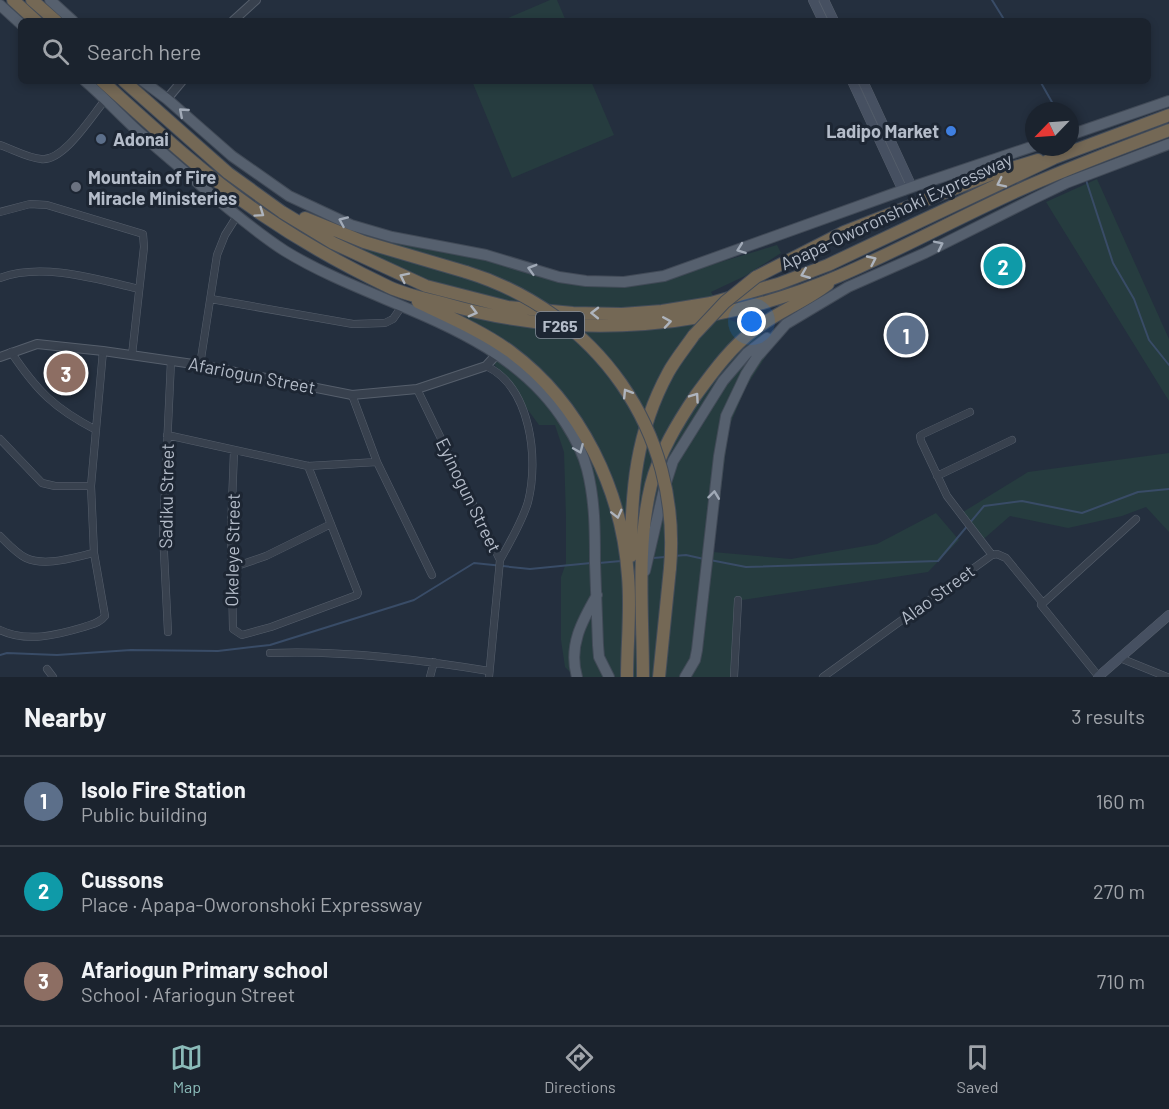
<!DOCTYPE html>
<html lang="en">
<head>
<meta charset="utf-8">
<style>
  body { margin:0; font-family:Barlow,sans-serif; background:#282f3a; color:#f1f3f6 }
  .compass { position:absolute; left:1025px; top:102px; width:54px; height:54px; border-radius:50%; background:#1b232e; box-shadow:0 3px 9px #0003; rotate:245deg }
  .you { position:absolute; left:752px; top:322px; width:21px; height:21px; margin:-15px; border:4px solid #fff; border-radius:50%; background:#1a73e8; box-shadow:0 0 0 9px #1a73e833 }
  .badge { display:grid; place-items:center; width:39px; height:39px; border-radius:50%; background:#8bbbb9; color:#fff; font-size:20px; font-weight:700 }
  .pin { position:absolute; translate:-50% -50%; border:3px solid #fff; box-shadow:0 2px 6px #0006 }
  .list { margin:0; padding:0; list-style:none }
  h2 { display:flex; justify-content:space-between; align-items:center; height:78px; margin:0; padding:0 24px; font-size:26px }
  h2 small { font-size:20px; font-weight:400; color:#a0a4aa }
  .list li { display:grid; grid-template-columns:39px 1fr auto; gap:18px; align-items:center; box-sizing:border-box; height:90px; padding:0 24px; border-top:2px solid #39404a }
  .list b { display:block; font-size:22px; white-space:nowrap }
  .list p { margin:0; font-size:20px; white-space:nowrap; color:#a0a4aa }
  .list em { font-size:20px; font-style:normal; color:#a0a4aa }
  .icon { flex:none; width:33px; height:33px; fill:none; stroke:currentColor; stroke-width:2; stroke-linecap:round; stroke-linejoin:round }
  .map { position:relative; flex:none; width:1169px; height:677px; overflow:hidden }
  .search { position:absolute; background:#1b232e; box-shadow:0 3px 9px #0003; left:18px; right:18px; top:18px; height:66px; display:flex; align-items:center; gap:15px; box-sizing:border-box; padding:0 21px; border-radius:9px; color:#a0a4aa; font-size:22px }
  .sheet { height:348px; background:#1b232e }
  nav { display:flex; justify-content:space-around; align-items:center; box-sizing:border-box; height:84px; border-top:2px solid #39404a; background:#1b232e; font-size:16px; color:#a0a4aa }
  nav a { display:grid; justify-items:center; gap:3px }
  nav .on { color:#8bbbb9 }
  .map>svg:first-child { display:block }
  .green { fill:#263c3f }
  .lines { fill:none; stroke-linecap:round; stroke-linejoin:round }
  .stream { stroke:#394c67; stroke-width:2 }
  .minor-casing { stroke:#565f6c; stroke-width:8 }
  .tertiary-casing { stroke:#565f6c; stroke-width:10 }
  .secondary-casing { stroke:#565f6c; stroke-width:10 }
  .primary-casing { stroke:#414a57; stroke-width:12 }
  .motorway-casing { stroke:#434c59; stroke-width:14 }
  .minor { stroke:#38414e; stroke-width:7 }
  .tertiary { stroke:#38414e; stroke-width:8 }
  .secondary { stroke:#465061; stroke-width:9 }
  .primary { stroke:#56606e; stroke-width:10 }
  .motorway { stroke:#746855; stroke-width:12 }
  .motorway-bridge-casing { stroke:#434c59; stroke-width:14; stroke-linecap:butt }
  .motorway-bridge { stroke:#746855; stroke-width:12 }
  .oneway { stroke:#a1aab7 }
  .oneway2 { stroke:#aeb4bd }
  .shop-dot { fill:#3f7fe0; stroke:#1d2633; stroke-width:2 }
  .service-dot { fill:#5c6f8a; stroke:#1d2633; stroke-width:2 }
  .worship-dot { fill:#6b7280; stroke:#1d2633; stroke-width:2 }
  .labels { text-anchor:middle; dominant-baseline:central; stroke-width:6; stroke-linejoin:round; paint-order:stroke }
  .shield { fill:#1d2633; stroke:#878f9c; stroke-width:1.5 }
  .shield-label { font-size:16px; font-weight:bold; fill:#b4bcc9 }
  .poi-label { font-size:18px; font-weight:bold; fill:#b4bcc9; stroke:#1d2633; text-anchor:start }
  .street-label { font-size:18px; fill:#b4bcc9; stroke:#1d2633 }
</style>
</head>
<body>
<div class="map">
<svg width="1169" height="677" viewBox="0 0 1169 677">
  <rect width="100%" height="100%" fill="#242f3e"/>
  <path class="green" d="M550,0h7l9,21h-65z
    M472,81h119l23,54 -102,43z
    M1097,179l72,160v62l-123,-199z
    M358,227l178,46 122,8 119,-36 4,8 -36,23 -34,16 15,26 34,14 8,21 -22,34 -17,40 -16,125 78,7 86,-15 59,-31 23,27 -31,32 -192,29 -3,76h-158l-10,-10 -4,-27v-63l5,-14v-45l-2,-66 -9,-27h-16l-83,-113 -92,-62z
    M1169,453v79l-23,-25 -24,9 -54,12 -58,-12 -31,27 -16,-31 65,-40z"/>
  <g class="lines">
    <path class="stream" d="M992,0l13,21
      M1040,81l17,30
      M1086,180l27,83 21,36 15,41 20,25
      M674,556l12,-1 18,4
      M653,558l12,-1
      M710,560l36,7 192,-6 46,-55 38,-5 60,12 56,-21 31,-3
      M599,563l22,-2
      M0,655l7,-2 50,2 74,-5 87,1 52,-6 144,-45 60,-37 56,6 61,-6"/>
    <g class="minor-casing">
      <path id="minor" d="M0,145c12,4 28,13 41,14 23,3 51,-44 65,-60
        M0,212l30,-8 17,1 96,29 1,13 -12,108
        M0,278c41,-16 97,1 139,11
        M211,299l142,25 32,-1 8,-4 9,-13
        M11,352c26,39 43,56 85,78
        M200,365l17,-110 8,-20 12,-19
        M486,366c45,21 53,93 42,136 -6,20 -18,40 -28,58
        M417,389l83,171 -11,117
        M352,395l25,67 55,113
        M970,412l-47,22 -3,2 1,5 26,55 45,59
        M167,435l141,31 69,-4
        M0,439l42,44 13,3h36
        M234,451l-3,78 2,100 9,6 29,-8 86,-32 1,-2 -50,-127
        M937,476l75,-36
        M0,536c7,7 17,18 26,22 20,9 48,-1 68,-5
        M231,568l35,-12 65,-32
        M0,630c27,13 57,5 84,-3 8,-3 16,-4 21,-11l-11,-63 -3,-67 12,-135
        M168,632l-5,-99 8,-172
        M270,653c73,-3 147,6 219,18
        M1120,658l47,19
        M47,669l6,8
        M430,677l4,-15
        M734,677l4,-77
        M823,677l169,-122 5,-1 9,4 36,44
        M1099,677l-58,-72 95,-86"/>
    </g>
    <g class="tertiary-casing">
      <path id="tertiary" d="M233,21l23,-21
        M167,99l15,-18
        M0,357l37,-13 66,7 97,14 152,30 65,-6 69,-23 11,-12"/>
    </g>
    <g class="secondary-casing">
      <path id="secondary" d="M813,0l10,21
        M824,0l10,21
        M852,81l51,110
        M863,81l49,106
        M1098,677l71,-62"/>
    </g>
    <g class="primary-casing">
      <path id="primary" d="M50,0l23,21
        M0,5l21,19
        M85,81c20,17 37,36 56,53 24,21 48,41 72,62 23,19 47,39 72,55 93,57 220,74 281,173 9,14 17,29 21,45 8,31 8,62 8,94 1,27 2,55 3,82l1,12 10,20
        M143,81l24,18 65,57 57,40 62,29 41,12 94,18 73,22 27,4 38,1 40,-6 248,-89 122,-41
        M1070,135l99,-34
        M645,571l19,-82 9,-28 50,-80 24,-28 20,-15
        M577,677c-9,-31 5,-56 20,-82
        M685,677l10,-17 2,-10 22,-194 7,-40 20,-42 11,-17 29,-33 62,-37 77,-34 108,-54 33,-16 103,-39"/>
    </g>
    <g class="motorway-casing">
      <path id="motorway" d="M13,0l23,21
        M32,0l24,21
        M102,81c51,46 102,94 159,133 41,28 84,52 128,73 17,8 38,12 57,17 131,38 268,25 393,-28 63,-27 124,-61 187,-89 47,-21 95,-39 143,-57
        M124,81l104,92 54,39 51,31 93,43 82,21 65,6 49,1 40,-3 49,-8 67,-19 50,-19 226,-107 115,-43
        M305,218l59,24 102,30
        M756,277l88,-45 148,-58 46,-14
        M418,302c31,15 64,29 93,50 70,52 111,138 117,224 3,34 -1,67 -1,101
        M631,556c0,-66 5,-124 37,-183 7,-13 17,-25 26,-38
        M643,677c0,-63 -7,-130 8,-192 8,-32 27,-63 45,-90 17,-23 35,-48 58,-65 23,-18 51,-28 74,-46
        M659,677l11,-109"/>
    </g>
    <use href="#minor" class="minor"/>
    <use href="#tertiary" class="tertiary"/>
    <use href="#secondary" class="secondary"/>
    <use href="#primary" class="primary"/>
    <use href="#motorway" class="motorway"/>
    <g class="motorway-bridge-casing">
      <path id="motorway-bridge" d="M466,272c130,40 216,159 204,296
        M694,335l31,-33 31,-25"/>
    </g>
    <use href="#motorway-bridge" class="motorway-bridge"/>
  </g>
  <defs><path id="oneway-chevron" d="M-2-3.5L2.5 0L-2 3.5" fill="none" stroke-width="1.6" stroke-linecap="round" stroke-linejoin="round" transform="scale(1.5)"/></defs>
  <g class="oneway">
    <use href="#oneway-chevron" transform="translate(183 112) rotate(-139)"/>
    <use href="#oneway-chevron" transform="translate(343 221) rotate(-156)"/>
    <use href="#oneway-chevron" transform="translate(939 245) rotate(-26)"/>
    <use href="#oneway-chevron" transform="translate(741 249) rotate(160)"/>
    <use href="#oneway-chevron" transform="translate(532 269) rotate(-164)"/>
    <use href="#oneway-chevron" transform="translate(579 449) rotate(67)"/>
    <use href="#oneway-chevron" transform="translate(714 495) rotate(-83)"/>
  </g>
  <g class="oneway2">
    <use href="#oneway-chevron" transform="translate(1001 183) rotate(154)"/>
    <use href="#oneway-chevron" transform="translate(260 213) rotate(35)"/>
    <use href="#oneway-chevron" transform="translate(872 260) rotate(-25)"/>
    <use href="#oneway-chevron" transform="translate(805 274) rotate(158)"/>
    <use href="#oneway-chevron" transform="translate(404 277) rotate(-154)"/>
    <use href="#oneway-chevron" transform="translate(473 312) rotate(15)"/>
    <use href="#oneway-chevron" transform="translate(595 313) rotate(-179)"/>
    <use href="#oneway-chevron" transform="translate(667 322) rotate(-9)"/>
    <use href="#oneway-chevron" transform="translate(627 393) rotate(-122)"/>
    <use href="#oneway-chevron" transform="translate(695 397) rotate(-55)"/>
    <use href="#oneway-chevron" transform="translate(617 514) rotate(76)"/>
  </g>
  <circle class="shop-dot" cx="951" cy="131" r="6"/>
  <circle class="service-dot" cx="101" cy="139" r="6"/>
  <circle class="worship-dot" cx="76" cy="187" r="6"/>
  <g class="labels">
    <rect class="shield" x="536" y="312" width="48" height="26" rx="4.5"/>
    <g class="shield-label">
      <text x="560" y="325">F265</text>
    </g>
    <g class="poi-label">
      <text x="939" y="131" text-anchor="end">Ladipo Market</text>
      <text x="113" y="139">Adonai</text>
      <text x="88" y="177">Mountain of Fire<tspan x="88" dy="21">Miracle Ministeries</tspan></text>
    </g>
    <g class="street-label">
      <text transform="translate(896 211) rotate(-25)">Apapa-Oworonshoki Expressway</text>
      <text transform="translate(252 375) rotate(11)">Afariogun Street</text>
      <text transform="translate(469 495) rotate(64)">Eyinogun Street</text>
      <text transform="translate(166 496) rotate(-89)">Sadiku Street</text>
      <text transform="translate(232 550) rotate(-89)">Okeleye Street</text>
      <text transform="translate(937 594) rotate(-36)">Alao Street</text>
    </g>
  </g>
</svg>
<svg class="compass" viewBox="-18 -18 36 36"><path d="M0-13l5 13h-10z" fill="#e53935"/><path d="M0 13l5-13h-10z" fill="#a0a4aa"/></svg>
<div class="you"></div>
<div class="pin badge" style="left:906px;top:335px;background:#5c6f8a">1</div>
<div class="pin badge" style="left:1003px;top:266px;background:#0f9aa8">2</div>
<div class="pin badge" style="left:66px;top:373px;background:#8d6e63">3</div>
<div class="search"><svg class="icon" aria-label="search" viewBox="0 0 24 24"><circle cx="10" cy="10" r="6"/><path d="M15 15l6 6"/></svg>Search here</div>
</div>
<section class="sheet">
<h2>Nearby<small>3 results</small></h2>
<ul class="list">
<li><span class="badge" style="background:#5c6f8a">1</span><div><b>Isolo Fire Station</b><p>Public building</p></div><em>160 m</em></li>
<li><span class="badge" style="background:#0f9aa8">2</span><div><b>Cussons</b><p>Place · Apapa-Oworonshoki Expressway</p></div><em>270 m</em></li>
<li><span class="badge" style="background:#8d6e63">3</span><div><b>Afariogun Primary school</b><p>School · Afariogun Street</p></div><em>710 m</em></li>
</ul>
</section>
<nav>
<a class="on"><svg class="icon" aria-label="map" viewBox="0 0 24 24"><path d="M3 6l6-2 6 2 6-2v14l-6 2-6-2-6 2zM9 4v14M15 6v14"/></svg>Map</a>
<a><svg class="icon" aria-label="directions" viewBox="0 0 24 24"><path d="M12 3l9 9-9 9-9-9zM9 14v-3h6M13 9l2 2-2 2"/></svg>Directions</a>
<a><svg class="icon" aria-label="saved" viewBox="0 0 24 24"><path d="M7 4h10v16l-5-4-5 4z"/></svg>Saved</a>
</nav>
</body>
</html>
